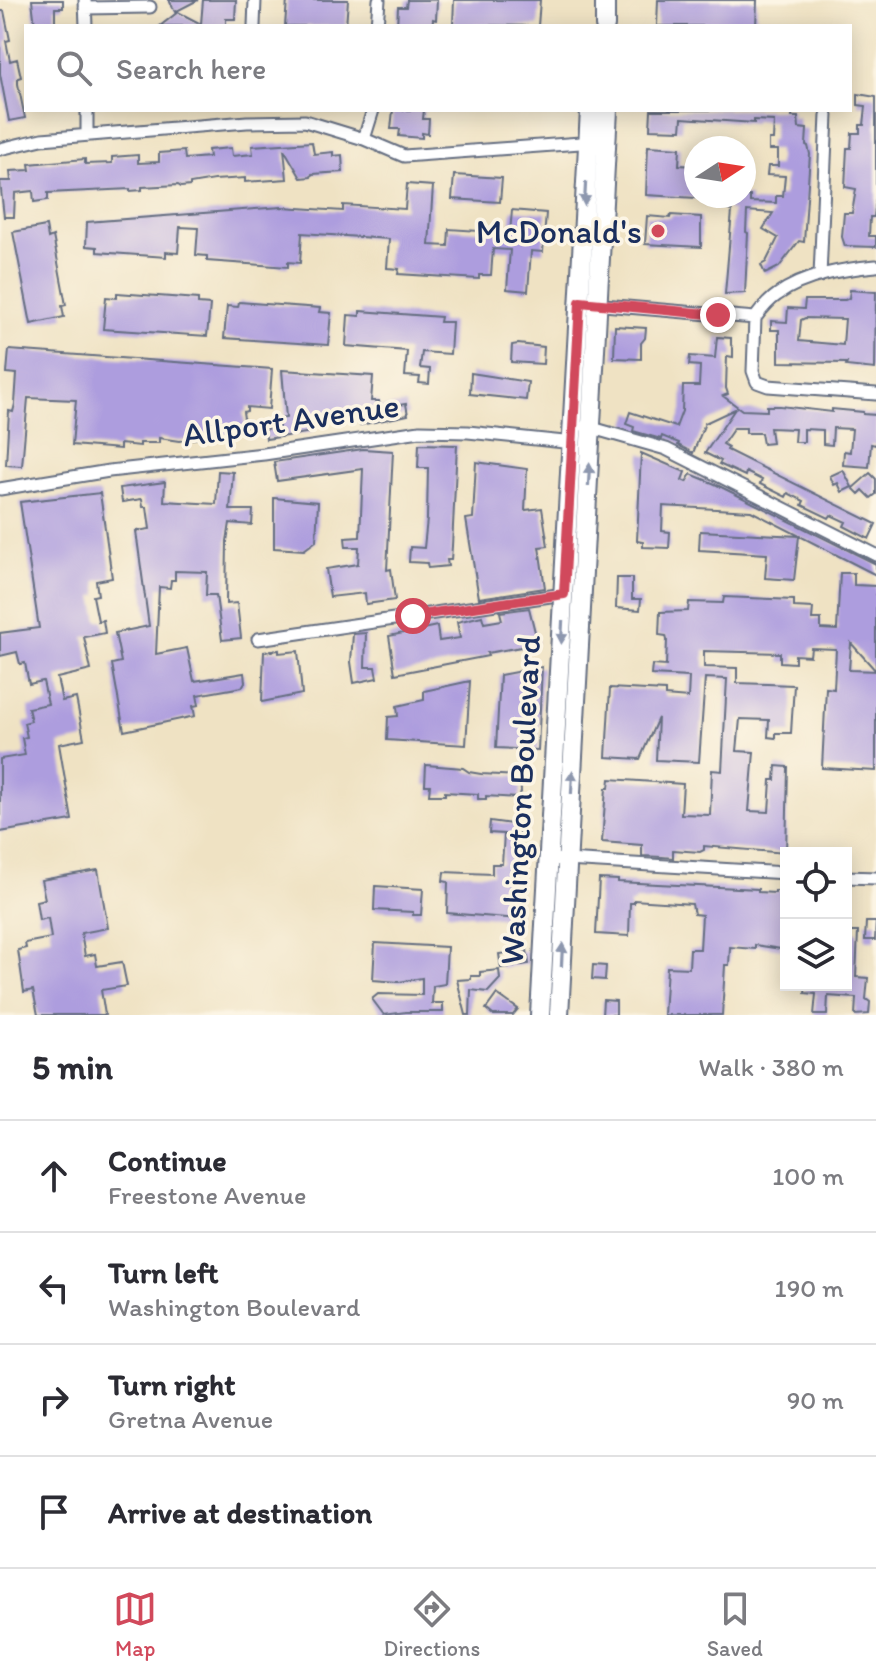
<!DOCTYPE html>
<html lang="en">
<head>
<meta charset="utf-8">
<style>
  body { margin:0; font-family:Itim,sans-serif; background:#f7f7f7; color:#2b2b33 }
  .controls { position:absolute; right:24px; bottom:24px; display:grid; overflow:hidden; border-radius:0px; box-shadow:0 4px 20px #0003 }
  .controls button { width:72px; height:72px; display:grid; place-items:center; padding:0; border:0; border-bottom:2px solid #e1e1e2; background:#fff; color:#2b2b33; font:40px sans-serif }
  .compass { position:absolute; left:684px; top:136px; width:72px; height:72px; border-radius:50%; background:#fff; box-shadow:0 4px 20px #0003; rotate:78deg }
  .stop { position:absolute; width:24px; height:24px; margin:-18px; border:6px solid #d1495b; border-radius:50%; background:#fff }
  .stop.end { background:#d1495b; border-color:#fff; box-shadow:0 2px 8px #0008 }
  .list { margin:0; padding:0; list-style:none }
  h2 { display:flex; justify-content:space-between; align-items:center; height:104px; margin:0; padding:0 32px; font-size:34px }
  h2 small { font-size:26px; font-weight:400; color:#7c7c81 }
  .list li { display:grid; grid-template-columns:52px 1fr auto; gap:24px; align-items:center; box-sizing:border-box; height:112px; padding:0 32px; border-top:2px solid #e1e1e2 }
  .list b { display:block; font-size:30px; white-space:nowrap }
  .list p { margin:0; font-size:26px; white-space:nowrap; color:#7c7c81 }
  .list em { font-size:26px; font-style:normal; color:#7c7c81 }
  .icon { flex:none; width:44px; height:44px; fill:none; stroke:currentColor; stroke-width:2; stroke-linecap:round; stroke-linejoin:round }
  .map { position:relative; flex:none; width:876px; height:1015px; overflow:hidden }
  .search { position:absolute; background:#fff; box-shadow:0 4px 20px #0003; left:24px; right:24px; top:24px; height:88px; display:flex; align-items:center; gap:20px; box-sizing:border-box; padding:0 28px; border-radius:0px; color:#7c7c81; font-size:30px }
  .sheet { height:552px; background:#fff }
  nav { display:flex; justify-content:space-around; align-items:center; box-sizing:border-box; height:112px; border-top:2px solid #e1e1e2; background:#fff; font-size:22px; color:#7c7c81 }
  nav a { display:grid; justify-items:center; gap:4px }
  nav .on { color:#d1495b }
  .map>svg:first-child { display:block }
  .building { fill:#ad9dde; fill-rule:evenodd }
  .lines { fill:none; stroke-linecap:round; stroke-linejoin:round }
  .minor-casing { stroke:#656e81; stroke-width:15 }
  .primary-casing { stroke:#656e81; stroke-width:22 }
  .minor { stroke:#fff; stroke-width:11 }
  .primary { stroke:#fff; stroke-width:18 }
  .oneway { fill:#8d97ae }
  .route { stroke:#d1495b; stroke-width:10 }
  .poi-dot { fill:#d1495b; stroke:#fcf5e5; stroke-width:3 }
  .labels { text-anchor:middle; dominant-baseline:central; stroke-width:7; stroke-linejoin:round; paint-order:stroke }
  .poi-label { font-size:34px; fill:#1b2f5e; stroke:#fcf5e5; text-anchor:end }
  .street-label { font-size:34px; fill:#1b2f5e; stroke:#fcf5e5 }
</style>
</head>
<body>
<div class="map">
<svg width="876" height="1015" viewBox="0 0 876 1015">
  <rect width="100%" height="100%" fill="#fcf5e5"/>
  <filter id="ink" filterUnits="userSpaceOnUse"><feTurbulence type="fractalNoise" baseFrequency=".0125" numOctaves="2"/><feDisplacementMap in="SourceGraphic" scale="16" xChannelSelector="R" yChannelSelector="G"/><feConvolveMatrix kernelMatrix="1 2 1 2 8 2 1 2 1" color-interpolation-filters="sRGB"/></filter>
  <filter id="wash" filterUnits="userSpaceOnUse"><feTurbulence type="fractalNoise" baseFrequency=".006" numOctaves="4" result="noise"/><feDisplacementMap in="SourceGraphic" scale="32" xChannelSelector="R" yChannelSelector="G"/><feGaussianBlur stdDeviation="1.8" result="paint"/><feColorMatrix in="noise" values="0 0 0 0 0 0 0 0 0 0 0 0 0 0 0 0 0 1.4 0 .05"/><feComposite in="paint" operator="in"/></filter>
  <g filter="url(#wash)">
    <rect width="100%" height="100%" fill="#efe2c3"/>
    <g id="blocks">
      <path class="building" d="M32,0h31v8h-8v18h-20z
        M169,0h29l-23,12z
        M203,0h33l-1,19h-9v7h-66l18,-14 23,12z
        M287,0h61l-2,26h-61z
        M407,0h30l-1,20 -3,-1 -1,7h-35l1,-19h8z
        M454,0h86l-2,26 -85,-1z
        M658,0h99l-1,26h-99z
        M0,11h4l6,29 -4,1 4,20 7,-2 4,18 -3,1v6l7,34 -16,3 -9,-47z
        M858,94l18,3v100l-2,20h-4l-1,19h7v11l-31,-1 -3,-9 2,-24h8l4,-24 -11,-2 2,-39h4l1,-15h8v-8h4l2,-19 -8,-1z
        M393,110h31l-1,9h6l-1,15 -6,-1v5l-23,-2 1,-7h-9z
        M651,110h142l-1,7h6l1,11 8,1 -1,16 2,1 2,8 -6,88 -5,-1 -20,26 -14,7 -4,-9 5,-3 12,-24 -15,-9 10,-16 -26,-2 -1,21 2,1 -3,60 -20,1 7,-83 -4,-1v-14h22v6l26,1v-7h7l2,-20 -18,-1 1,-9h10v-16h-9v-10h4l1,-19 -20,-1v3l-72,-5 -1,12 -31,-1z
        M312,142l2,12 19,-2v4l9,-1 1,17 -31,2 -1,3 -10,1 -17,-29 3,30 -42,3v-4l-31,2 -24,4v2l-9,1 -3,-2 -36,2v3l-12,1v-2l-82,4v7l-14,2 -1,-11 -18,2 -1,24h-10l-4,-36h11l-1,-10 20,-1 -1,-6 56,-5v5l27,-1v-6l26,-2v8l21,-1v-9l25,-2 1,8 24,-2 -1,-7 23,-2 1,8 21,-2 -1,-8z
        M648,146l32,2 -1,17 17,1v32l-50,-3z
        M454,175l48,3 -2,24 -48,-3z
        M407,184l26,2 -4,59 19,1 1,-17 61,4 2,-23 34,3 -3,39 -12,-1 -3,40 -21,-2 3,-39 -17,-1 -2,26h-12v4l-81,-5 1,-5 -12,-1 2,-29 -87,-6 -2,30 -12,-1v5l-81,-6v-5l-11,-1 2,-27 -18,-1 -2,26 -12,-1v5l-69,-5v-5l-11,-1 1,-24 195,-15 61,4v-6l62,4z
        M671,215l30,2v30l-56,-3 2,-28 23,2z
        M46,226l2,12 5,-2 13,69 -4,1 2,11 -33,7 -18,-92z
        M850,290l26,2 -1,77 -29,-3 1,-3 -68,-1v-32h-8v-9l16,1 1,-14 16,1 1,-9h40l4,-2zM805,318l40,1 -2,26 -44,-4 2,-21z
        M117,293l81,6v5l12,1 -3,31 -104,-7 3,-32 11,1z
        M239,302l81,6 -1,4 12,1 -3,32 -104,-7 3,-32 11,1z
        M360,311l81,6 -1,5h12l-2,32 -28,-2 -2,16 10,1 -1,15 -10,-1 1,-6 -15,-1 2,-25 -61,-5 2,-31 12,1z
        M615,326l31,2 -1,10 -4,5v16l-27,-1z
        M717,337l14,1v7l2,3v9l-6,-1 -1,32 2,6 -5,2 19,14 25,1v-5h13l52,6v-3l31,3v2l13,1v30l-5,-1 -2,23 -26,-2 1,-14 6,1 2,-23 -19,-1 -1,17 -9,-1v-14l-19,-1v13h-10l1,-13 -25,-1 2,15 -9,1 -2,-11h-15v-5h-12l-11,16 5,3 -1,3 149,74 -7,15 -25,-13 2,-4 -15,-7 -2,3 -27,-13 2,-4 -16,-8 -2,4 -26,-13 2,-4 -16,-8 -1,4 -26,-12 2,-3 -16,-8 30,-44 -30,14 -12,30 -15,-8 1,-2 -17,-7 -1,3 -28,-8 1,-4 -8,-3 4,-12 46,15 6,-16 1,-25h16l1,-20 -11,-1 1,-9 25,2z
        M518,344l26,3 -1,17 -32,-2 1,-17z
        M9,350l263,19 -3,40 -22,-2v4l-4,1 3,19 -67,10 -20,-3v5h-19v3l-20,-2v5l-48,-4 4,-45 -48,-2 -6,68 -16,-1 3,-54 4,1 2,-8 2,-30 -10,-1z
        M282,370l91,6 -2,25h8l1,7 26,-4 2,11 -48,10 -1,-4 -45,-4 -1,15 -47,7 -1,-10 14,-2 -1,-8 8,-1z
        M471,373l57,9 -2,18 -56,-6z
        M419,444l38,1 -5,101 -1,14h-4l1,6 -20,2 -1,-5 -18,-1 1,-15 14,1 3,-29 1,-51h-10z
        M363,449l30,2 -6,119 4,-1 4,31 -29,4 -1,-11 -35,4 -4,-28 32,-5 1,-17h-13l-1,-9 15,-1 3,-68 -86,12 -3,-19z
        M641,453l44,19 -3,8 4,2 5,-8 24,10 161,80v11l-125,-64 -88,-5 -1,25 8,1 -1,16 -26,-1v-5l-6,-1z
        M476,462l51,7 -2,41 17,-2 6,38 -9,1 6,41 -66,10 -13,-79 7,-1z
        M843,470l9,17 -10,5 -4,-9 -4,2 -4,-9z
        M218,471l15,1 -3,38h23l-1,15 -22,-2 -3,18 -1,63 11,-1 4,35 -19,2 -6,-45h-10l1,-23 -32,-1v9h-4l-1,8 -11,-1 -3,67 31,-6 7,33 50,-8 1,9 -3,5 -45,8 2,10 -6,1 2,10 -71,15 -12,-67 9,-2 -6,-29 34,-7 -13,-95 14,-2 -3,-22h-4l-1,-8 -20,3 -2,-14 45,-6 -1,19 52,3z
        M870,473l6,6v15l-5,4 -8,-8 -4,4 -6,-6z
        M100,493l12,85 -16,3 2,14 -5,1 5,25 5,-1 2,13 -21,4 7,33 -34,8 5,23 14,-3 8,41 -25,5 13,76 -72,12v-73l25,-4 -3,-17 5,-1 -3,-14 7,-2 -3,-13 20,-4 -5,-23 -14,3 -4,-21 -5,1 -3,-12 -17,4v-23l39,-5 -19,-126z
        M274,498l44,4 -2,39 -12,9 -30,-2z
        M700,531l99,5 -5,44 -29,-2 2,-24 -68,-4z
        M840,573h14v12l22,1v185l-54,-3 4,-80 8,1 2,-40 -25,-1 -1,8 -15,-1v8l-15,-1v-9l-76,-2v16l33,1v15l57,2 -3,48h-15v5l-8,-1 1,-17 -29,-1 -3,32 17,1 -5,59 20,1 2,-32h4l1,-14 12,1 -2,86 -82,-7v4l-4,2 -27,-2v8l-11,-1 -20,-1v-11l-40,-3 4,-54h3l1,-9 73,5 -2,30 29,1 2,-45 10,1 5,-92 -22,-1 -6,84 -43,-2 2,-42 -18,41 -34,-2 4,-69 55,3v5l23,2 1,-21 -38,-2 1,-10 14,1 1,-26 -1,-4 -7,-1 1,-23 28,-1 1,-9 34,1 1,-6 70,3v7l19,1 -1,11h9v10l16,1zM851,643l25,28 -27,-1z
        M617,578h15v21h9l-1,11 -24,-2z
        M529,608l9,36 -51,9 1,3 -93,18 -6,-38 48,-10 2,15 21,-3 -3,-16 25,-6 2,7 18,-3 -2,-8z
        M366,633l-1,34h10l2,11 -23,5 -3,-21 2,-28z
        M279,650v3l19,-2 4,43 -40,8 2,-50z
        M542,667l-4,83 -42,-2 4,-73z
        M470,681l-4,64 -79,-5 1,-23 10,-1 -1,-10 27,-6v-9z
        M426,765l37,3 6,4 12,2 39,2 1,16 -2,6 -33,-2v3h-8v-5l-33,-2v3h-16l1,-10h-5z
        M490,821l29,4v94l-72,-6 1,-31 -5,-1 1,-9 48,2v-10h10l2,-30 -15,-1z
        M98,870l10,58 -27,5 4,23 10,-2 2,12 25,-4 5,24 -26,4 4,25h-67l-5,-25 -9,2 -6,-42 8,-2 -1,-5 26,-5 -3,-20 -9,2 -3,-19 9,-2 -4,-19z
        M599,879l19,1v2l140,7v3l17,1v-2h9l-3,58 -26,-4v4l-25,-2 -1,18h-4l-3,50h-58l3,-48 22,1 1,-19h10l2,-34 -8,-1 -2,-10 -58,-4v3h-4l-1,33 -33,-2z
        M375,886l48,3 -2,26h-8v-3l-39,-2z
        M866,922h10l-1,18h-10z
        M846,932h12l-2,45 12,1 -2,21 4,3 -1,12 -14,1 1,-17 -28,-2 -1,19h-13l2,-21 -11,-1 1,-8h40z
        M375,943l72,4 -2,37 -12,2 -1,17h11v9h-37l-22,3 -12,-16 6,-5 44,1v-17l-23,4 -26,-2z
        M527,950l2,14 -28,4 -2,-14z
        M593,965l13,1 -1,14 -13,-1z
        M499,970l1,9 -12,13 -17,-2 -1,25h-4l-9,-35 14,-1v-3h9v-4z
        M497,994l21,15 -5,6h-20l-7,-6z
        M603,1000l13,1v14h-14z"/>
    </g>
  </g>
  <g filter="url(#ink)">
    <use href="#blocks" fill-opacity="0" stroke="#656e81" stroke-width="2"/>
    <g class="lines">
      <g class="minor-casing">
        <path id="minor" d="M85,0l1,26
          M85,8l65,-1
          M254,26l1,-26
          M377,26l2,-26
          M87,110v25
          M364,139l9,-29
          M0,149l42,-10 205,-17 58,-1 59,18 40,17 190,-14
          M820,276l7,-161
          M592,304l163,14 -2,53 4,11 11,4 108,8
          M755,318c6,-8 13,-17 22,-23 27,-20 67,-26 99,-29
          M585,426l81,23 210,106
          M0,489l109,-18 155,-17 156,-23 48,1 106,11
          M258,639l306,-45
          M549,859l237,14
          M846,877l30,1"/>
      </g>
      <g class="primary-casing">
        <path id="primary" d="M605,26v-26
          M540,1015l50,-905
          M559,1015l49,-905"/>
      </g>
      <use href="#minor" class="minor"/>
      <use href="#primary" class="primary"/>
    </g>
    <defs><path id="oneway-solid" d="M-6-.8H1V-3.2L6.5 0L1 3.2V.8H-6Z" transform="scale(2)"/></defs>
    <g class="oneway">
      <use href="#oneway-solid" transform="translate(585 194) rotate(93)"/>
      <use href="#oneway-solid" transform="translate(589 475) rotate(-87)"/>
      <use href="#oneway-solid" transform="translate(562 632) rotate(93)"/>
      <use href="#oneway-solid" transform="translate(572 782) rotate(-87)"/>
      <use href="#oneway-solid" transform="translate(562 955) rotate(-87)"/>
    </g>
  </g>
  <g class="lines" filter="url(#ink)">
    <path class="route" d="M413,616l151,-22 16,-292 138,13"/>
  </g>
  <circle class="poi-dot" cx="658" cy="231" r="8"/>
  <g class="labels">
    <g class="poi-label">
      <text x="642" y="231">McDonald's</text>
    </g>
    <g class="street-label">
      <text transform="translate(291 420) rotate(-8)">Allport Avenue</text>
      <text transform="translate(520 800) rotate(-87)">Washington Boulevard</text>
    </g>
  </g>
</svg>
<div class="controls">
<button><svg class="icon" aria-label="locate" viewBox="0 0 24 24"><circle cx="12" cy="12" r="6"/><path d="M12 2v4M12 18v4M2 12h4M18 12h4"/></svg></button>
<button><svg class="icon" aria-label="layers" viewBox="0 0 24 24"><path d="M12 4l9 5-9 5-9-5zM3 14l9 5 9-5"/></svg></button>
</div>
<svg class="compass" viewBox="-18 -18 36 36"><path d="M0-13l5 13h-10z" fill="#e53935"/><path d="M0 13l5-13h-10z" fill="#7c7c81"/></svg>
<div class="stop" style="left:413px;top:616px"></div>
<div class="stop end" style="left:718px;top:315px"></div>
<div class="search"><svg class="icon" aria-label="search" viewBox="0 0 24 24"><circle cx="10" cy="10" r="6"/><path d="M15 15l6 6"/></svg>Search here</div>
</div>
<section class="sheet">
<h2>5 min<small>Walk · 380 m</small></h2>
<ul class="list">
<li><svg class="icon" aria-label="ahead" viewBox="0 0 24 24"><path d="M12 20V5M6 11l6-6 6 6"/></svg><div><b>Continue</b><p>Freestone Avenue</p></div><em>100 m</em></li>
<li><svg class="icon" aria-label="left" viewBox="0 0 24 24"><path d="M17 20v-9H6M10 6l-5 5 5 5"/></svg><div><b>Turn left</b><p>Washington Boulevard</p></div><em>190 m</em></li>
<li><svg class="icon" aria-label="right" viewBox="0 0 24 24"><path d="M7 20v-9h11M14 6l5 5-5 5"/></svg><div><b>Turn right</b><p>Gretna Avenue</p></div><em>90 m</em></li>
<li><svg class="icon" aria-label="arrive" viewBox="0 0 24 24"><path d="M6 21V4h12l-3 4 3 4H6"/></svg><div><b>Arrive at destination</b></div></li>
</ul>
</section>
<nav>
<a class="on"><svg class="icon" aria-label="map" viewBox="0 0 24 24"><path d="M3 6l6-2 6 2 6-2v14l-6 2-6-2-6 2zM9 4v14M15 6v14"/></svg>Map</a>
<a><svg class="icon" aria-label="directions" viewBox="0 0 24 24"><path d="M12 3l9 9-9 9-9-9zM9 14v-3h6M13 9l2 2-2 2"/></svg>Directions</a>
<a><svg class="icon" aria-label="saved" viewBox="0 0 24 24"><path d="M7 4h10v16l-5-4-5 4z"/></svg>Saved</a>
</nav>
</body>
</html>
